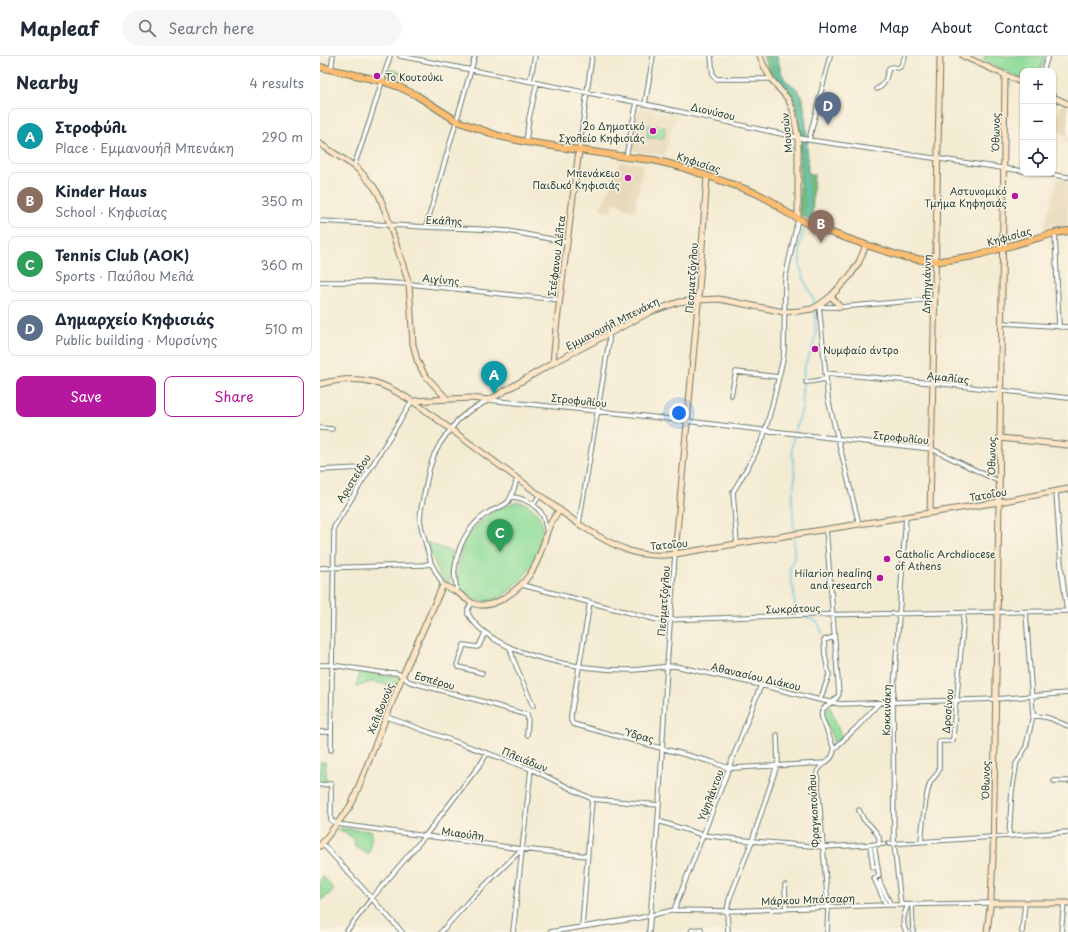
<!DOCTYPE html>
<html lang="en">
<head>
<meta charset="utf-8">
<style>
  body { margin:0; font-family:"Playpen Sans",sans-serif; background:#f6f6f7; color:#1f2937 }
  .controls { position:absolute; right:12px; top:12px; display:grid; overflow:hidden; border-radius:8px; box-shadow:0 1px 3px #0004 }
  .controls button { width:36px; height:36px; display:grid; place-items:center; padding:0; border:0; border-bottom:1px solid #e0e1e3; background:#fff; color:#1f2937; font:20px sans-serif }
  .you { position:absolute; left:359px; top:357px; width:14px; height:14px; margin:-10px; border:3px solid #fff; border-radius:50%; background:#1a73e8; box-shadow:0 0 0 6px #1a73e833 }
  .badge { display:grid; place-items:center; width:26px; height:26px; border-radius:50%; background:#b5179e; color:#fff; font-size:13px; font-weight:700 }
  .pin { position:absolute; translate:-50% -33px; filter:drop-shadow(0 1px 2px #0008) }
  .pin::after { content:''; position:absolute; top:21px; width:14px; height:12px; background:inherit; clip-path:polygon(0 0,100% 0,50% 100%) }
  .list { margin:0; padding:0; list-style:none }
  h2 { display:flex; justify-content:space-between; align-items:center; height:52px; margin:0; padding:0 16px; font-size:17px }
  h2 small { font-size:13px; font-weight:400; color:#747a83 }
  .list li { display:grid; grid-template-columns:26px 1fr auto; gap:12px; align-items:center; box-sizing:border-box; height:56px; margin:0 8px 8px; padding:0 8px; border:1px solid #e0e1e3; border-radius:8px }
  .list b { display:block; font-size:15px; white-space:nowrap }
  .list p { margin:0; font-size:13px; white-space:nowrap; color:#747a83 }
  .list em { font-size:13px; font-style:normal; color:#747a83 }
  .actions { display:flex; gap:8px; padding:12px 16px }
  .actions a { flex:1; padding:9px 0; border:1px solid #b5179e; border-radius:8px; text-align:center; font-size:14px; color:#b5179e }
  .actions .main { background:#b5179e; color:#fff }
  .icon { flex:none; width:22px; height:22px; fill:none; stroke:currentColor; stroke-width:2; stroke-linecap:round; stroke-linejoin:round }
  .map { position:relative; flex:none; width:748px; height:876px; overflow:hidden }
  header { display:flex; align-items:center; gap:24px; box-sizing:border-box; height:56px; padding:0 20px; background:#fff; border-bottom:1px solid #e0e1e3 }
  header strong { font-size:19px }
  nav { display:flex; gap:22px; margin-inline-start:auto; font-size:14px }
  .search { width:280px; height:36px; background:#f6f6f7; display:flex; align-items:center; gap:10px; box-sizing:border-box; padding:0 14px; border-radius:22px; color:#747a83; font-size:15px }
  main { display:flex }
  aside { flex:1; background:#fff }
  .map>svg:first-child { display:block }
  .built { fill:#e8d9ba }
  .green { fill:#91dd9b; stroke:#588d68 }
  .forest { fill:#74bc83; stroke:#4a7c5c }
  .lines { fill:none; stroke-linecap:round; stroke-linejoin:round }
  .stream { stroke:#62c7e0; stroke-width:1.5 }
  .street-casing { stroke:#6a7a6c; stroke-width:5.5 }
  .secondary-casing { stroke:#6a7a6c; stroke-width:7 }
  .primary-casing { stroke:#6a7a6c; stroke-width:8 }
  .street { stroke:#fff; stroke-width:3.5 }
  .secondary { stroke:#fee5c5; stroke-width:5 }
  .primary { stroke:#fcbd6f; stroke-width:6 }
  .poi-dot { fill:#b5179e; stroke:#fcf5e5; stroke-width:1.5 }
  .labels { text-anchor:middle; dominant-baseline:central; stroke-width:3; stroke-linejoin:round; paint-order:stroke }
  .poi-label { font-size:10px; fill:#1f3d34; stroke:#fcf5e5; text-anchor:end }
  .street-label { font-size:10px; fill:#1f3d34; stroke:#fcf5e5 }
</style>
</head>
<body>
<header>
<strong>Mapleaf</strong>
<div class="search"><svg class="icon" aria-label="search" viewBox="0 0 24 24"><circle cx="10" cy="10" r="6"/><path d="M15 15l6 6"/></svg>Search here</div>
<nav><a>Home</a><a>Map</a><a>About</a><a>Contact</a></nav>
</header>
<main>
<aside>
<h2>Nearby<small>4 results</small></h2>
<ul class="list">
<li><span class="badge" style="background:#0f9aa8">A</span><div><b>Στροφύλι</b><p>Place · Εμμανουήλ Μπενάκη</p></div><em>290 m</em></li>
<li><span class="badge" style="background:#8d6e63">B</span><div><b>Kinder Haus</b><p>School · Κηφισίας</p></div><em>350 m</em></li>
<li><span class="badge" style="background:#2e9e5b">C</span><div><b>Tennis Club (AOK)</b><p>Sports · Παύλου Μελά</p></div><em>360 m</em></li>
<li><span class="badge" style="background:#5c6f8a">D</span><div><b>Δημαρχείο Κηφισιάς</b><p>Public building · Μυρσίνης</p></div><em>510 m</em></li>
</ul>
<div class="actions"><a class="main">Save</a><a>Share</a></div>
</aside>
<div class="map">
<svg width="748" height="876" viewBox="0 0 748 876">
  <rect width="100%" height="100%" fill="#fcf5e5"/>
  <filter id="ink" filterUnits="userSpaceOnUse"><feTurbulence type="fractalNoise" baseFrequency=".025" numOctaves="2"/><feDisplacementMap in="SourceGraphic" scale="8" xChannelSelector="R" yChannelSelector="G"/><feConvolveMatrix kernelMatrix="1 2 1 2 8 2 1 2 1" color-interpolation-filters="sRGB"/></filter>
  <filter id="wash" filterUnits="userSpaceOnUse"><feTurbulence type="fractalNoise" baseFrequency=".012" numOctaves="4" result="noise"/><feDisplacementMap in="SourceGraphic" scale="16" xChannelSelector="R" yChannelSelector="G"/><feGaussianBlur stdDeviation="0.9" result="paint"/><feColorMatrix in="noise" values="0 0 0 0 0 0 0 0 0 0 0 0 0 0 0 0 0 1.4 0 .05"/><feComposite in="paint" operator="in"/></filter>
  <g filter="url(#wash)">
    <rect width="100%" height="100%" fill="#f4ebd3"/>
    <path class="built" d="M748,38v50h-2l1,-8 -12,-6 5,-23 6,-7z
      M321,52l36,6 -13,41 -29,-4 -4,-4 7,-37z
      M300,106l23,2 -8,47 -7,-1 -13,-8 -4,10 -10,-3 -1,-1 9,-17z
      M738,122l10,1v53l-26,1z"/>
    <path class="green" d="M665,0h60l-5,15h-17v8l-40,-19z
      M68,13l12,3 -3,10 -10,-3z
      M328,69l17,2 -1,12 -17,-1z
      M197,446c8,0 12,3 18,9 25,27 -16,84 -46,90 -7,1 -14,-1 -20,-5 -14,-10 -14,-18 -10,-34 1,-9 4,-19 9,-26 12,-16 29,-30 49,-34z
      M107,486l27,11 -4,20v12l-8,-6 -3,-5z
      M40,615l26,5 7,-1 4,1 2,2 -7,19 -4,-2 3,-10 -20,-3 -15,5z
      M510,651l12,31 -7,6 -12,-29 2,-4z
      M0,706h5l2,21h-7z
      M19,772l33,3 -3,23 -14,-8 -1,-7 -9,-7 -3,-1 -2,1 -3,-2z
      M3,820l11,14 -10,8 -4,4v-22z"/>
    <path class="forest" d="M443,0h14l4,16 4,8 11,8 7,10 3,28 2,48h6l-2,47 -12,-6 -1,-79 -3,-25 -4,-12 -14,-14 -8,-11z"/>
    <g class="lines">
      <path class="stream" d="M453,0l4,13 5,11 14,11 4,14 3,14 1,12 1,53 2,10 2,23
        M474,476l-2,-33 3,-21 -3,-28 1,-12 10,-32 -1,-12 2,-27 7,-15 5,-17 -2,-34 -3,-8 -5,-9 -6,-17v-24l5,-16
        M474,480v22l-4,10 1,13 3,10 1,21 2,2
        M484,561c12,2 16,5 18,17"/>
    </g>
  </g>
  <g filter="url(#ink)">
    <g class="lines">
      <g class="street-casing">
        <path id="street" d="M80,0l245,48 164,36 214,31
          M391,0l2,20 4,3h54
          M11,14l2,-14
          M723,15l5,-15
          M210,25l5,-25
          M557,33c9,-4 9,-12 12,-21l3,-1 6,1 3,-2 4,-10
          M325,48l8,-48
          M489,84l21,-84
          M206,86l3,-24 8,-35
          M259,94l13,-94
          M306,101l11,-55
          M34,110l15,-43 21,-67
          M720,117l28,4
          M0,165l106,6 52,2 30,2 59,11
          M106,171l49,-171
          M735,177l4,94
          M0,226h53l36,2 151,16
          M682,267l66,4
          M505,317l119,11 124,14
          M486,326c7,0 13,-2 19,-3
          M411,339l5,-23 43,5
          M0,372l12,1
          M0,414l41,-2 8,2
          M736,435l5,75 6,45
          M191,441c12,0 26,8 32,19 2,5 2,11 4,15
          M213,449l7,-10
          M259,467l30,-181v-8
          M539,468l-31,-125 -9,-94 5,2h16l95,-8
          M506,473l13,165c-4,11 -21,11 -17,24l12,31c0,13 -14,13 -17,24l11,134 -1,25
          M417,488l-4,-52 20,-34 10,-20 9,-32 11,-47 1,-8 1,-72 13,-60
          M0,512l104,-3 7,-2
          M123,529l-12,-22 -9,-33 -2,-10 1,-11 8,-39 5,-15 7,-13 17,-22 11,-9 20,-11 137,14 223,26 83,9 68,33
          M202,529l136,35h6l140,-5 264,-4
          M137,537c0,-9 -4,-16 -2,-25 3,-24 14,-43 34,-56 6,-3 15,-6 19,-10 5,-7 7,-16 9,-24
          M270,546l-19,113v6l2,3 139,38 17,6h5l91,-5
          M152,547l-4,6v5c26,43 115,56 162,56 15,0 30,-4 45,-4l86,19 59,15 20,4 156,-5 72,-6
          M190,592l4,13 19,45
          M0,609h12l53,8c5,0 10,-1 14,1 4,2 7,6 11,8l71,19 46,14 1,4 -1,16
          M162,617l-23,-6 -2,-2 7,-20 13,2 2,-1 6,-13
          M500,644l9,-25 -4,-20 -1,-15 10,-3
          M713,659l16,3 19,8
          M67,661l144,52 61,30 67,6
          M0,676h11
          M514,693l23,-22 22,-24
          M11,694l3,-223 78,-126
          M734,725h14
          M0,729l11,-1v36l6,4 185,25 66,7
          M539,754l5,10 6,5 5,6 4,6v7
          M338,765l45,14 49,6 71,6 61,-3
          M689,780l3,-45 4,-24v-3l10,-17 7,-32 -7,-103
          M601,786c2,-18 3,-42 9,-59 2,-5 7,-7 9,-13v-28l1,-1h10l3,-1 2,-33 2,-11 7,-83
          M1,787h1l80,89
          M554,788l5,32 -5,2 12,27
          M569,788l179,-12
          M550,789l3,22h5
          M560,825v2l11,22
          M465,829l1,24
          M581,849l-7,-61 -1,-142 13,-186
          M592,849l1,27
          M354,854l87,-225
          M262,871l10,-128
          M26,876l26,-34 53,-62 57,-74 5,-9
          M121,876l26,-29 55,-54
          M193,876l18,-163
          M230,876l89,-14 35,-8 53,1 159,-6 105,-2
          M329,876l9,-111 9,-155 8,-112
          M371,876l1,-2 9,-1v3
          M408,876l-1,-21 2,-11 23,-59 25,-76 1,-3 -1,-27
          M586,876c-5,-10 -2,-18 2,-27
          M702,876l3,-29
          M741,876l3,-29"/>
      </g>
      <g class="secondary-casing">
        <path id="secondary" d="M440,0l4,10 7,13 17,20 5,11 5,28v81
          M643,0l60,27
          M733,41l15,7
          M0,88l34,22 6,5 14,16 5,8 8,21 22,68 4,60 4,16 7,14 22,24
          M511,240l9,11
          M233,307l3,-34 23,-179
          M0,328c44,-11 64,-2 101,23 37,28 74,55 112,83 29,22 62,49 97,61 15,5 30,5 45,3l115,-19 209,-33 69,-13
          M92,345l59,-3 18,2 64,-37 97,-51 29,-10 19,-2 21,-1 65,13 15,-1 13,-2 7,-4 12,-9 19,-20 9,-14 7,-17
          M680,382l68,7
          M610,456l10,-456
          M355,498l23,-250 9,-128
          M0,790l29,-38 4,-7 49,-124 41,-92c5,3 10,5 14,7 6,4 11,10 18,12 10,3 21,-1 29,-6 20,-12 31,-27 38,-50 6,-17 5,-23 18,-38
          M671,847h77
          M667,876l4,-33 2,-42 6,-355 6,-427"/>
      </g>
      <g class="primary-casing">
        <path id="primary" d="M0,11l62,14 17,6 17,8 41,26 42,15 27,6 100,15 27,3 25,6 56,19 24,9 15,8 13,10 26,14 54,19 38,12 25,4h11l15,-2 19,-3 81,-23 13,-2"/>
      </g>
      <use href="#street" class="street"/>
      <use href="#secondary" class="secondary"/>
      <use href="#primary" class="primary"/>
    </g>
  </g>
  <g class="poi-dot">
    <circle cx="57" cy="20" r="4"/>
    <circle cx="333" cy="75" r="4"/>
    <circle cx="308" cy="122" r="4"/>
    <circle cx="695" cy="140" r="4"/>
    <circle cx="495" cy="293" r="4"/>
    <circle cx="567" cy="503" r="4"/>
    <circle cx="560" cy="522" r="4"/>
  </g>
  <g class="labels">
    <g class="poi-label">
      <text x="65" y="20" text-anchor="start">Το Κουτούκι</text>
      <text x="325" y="69">2ο Δημοτικό<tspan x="325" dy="12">Σχολείο Κηφισιάς</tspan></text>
      <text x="300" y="116">Μπενάκειο<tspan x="300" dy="12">Παιδικό Κηφισιάς</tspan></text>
      <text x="687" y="134">Αστυνομικό<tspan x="687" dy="12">Τμήμα Κηφησιάς</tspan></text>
      <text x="503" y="293" text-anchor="start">Νυμφαίο άντρο</text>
      <text x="575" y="497" text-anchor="start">Catholic Archdiocese<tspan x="575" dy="12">of Athens</tspan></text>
      <text x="552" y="516">Hilarion healing<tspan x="552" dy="12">and research</tspan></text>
    </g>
    <g class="street-label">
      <text transform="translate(393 55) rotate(13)">Διονύσου</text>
      <text transform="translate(675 76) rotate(-89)">Όθωνος</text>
      <text transform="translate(466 77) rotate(-96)">Μουσών</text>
      <text transform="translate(379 106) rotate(18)">Κηφισίας</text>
      <text transform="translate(124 164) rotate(2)">Εκάλης</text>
      <text transform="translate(689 180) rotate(-16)">Κηφισίας</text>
      <text transform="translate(236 200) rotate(-83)">Στέφανου Δέλτα</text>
      <text transform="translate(371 222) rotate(-86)">Πεσματζόγλου</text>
      <text transform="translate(121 223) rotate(5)">Αιγίνης</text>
      <text transform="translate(606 228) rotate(-89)">Δηληγιάννη</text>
      <text transform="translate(292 267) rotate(-27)">Εμμανουήλ Μπενάκη</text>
      <text transform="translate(628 321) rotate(6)">Αμαλίας</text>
      <text transform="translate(259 344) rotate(6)">Στροφυλίου</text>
      <text transform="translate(581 381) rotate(6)">Στροφυλίου</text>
      <text transform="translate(671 400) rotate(-89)">Όθωνος</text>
      <text transform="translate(33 422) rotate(-58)">Αριστείδου</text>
      <text transform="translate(668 438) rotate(-10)">Τατοΐου</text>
      <text transform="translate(349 488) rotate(-5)">Τατοΐου</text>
      <text transform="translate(343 545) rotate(-86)">Πεσματζόγλου</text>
      <text transform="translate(473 552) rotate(-2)">Σωκράτους</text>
      <text transform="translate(436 620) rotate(13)">Αθανασίου Διάκου</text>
      <text transform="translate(115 624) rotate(16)">Εσπέρου</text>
      <text transform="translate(60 652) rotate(-68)">Χελιδονούς</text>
      <text transform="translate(566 654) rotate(-89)">Κοκκινάκη</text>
      <text transform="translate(627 655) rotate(-85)">Δροσίνου</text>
      <text transform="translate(320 679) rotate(15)">Ύδρας</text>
      <text transform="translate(205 703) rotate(22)">Πλειάδων</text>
      <text transform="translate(665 724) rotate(-89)">Όθωνος</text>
      <text transform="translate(390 739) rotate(-69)">Υψηλάντου</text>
      <text transform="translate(493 755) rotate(-93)">Φραγκοπούλου</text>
      <text transform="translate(143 777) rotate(8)">Μιαούλη</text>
      <text transform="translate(488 843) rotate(-2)">Μάρκου Μπότσαρη</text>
    </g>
  </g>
</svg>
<div class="controls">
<button>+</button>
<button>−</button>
<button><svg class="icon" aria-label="locate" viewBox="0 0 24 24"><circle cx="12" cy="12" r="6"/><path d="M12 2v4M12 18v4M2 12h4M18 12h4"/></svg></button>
</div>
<div class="you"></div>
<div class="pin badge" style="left:174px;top:338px;background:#0f9aa8">A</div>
<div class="pin badge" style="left:501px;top:187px;background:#8d6e63">B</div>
<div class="pin badge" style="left:180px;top:496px;background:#2e9e5b">C</div>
<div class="pin badge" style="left:508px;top:69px;background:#5c6f8a">D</div>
</div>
</main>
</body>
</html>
